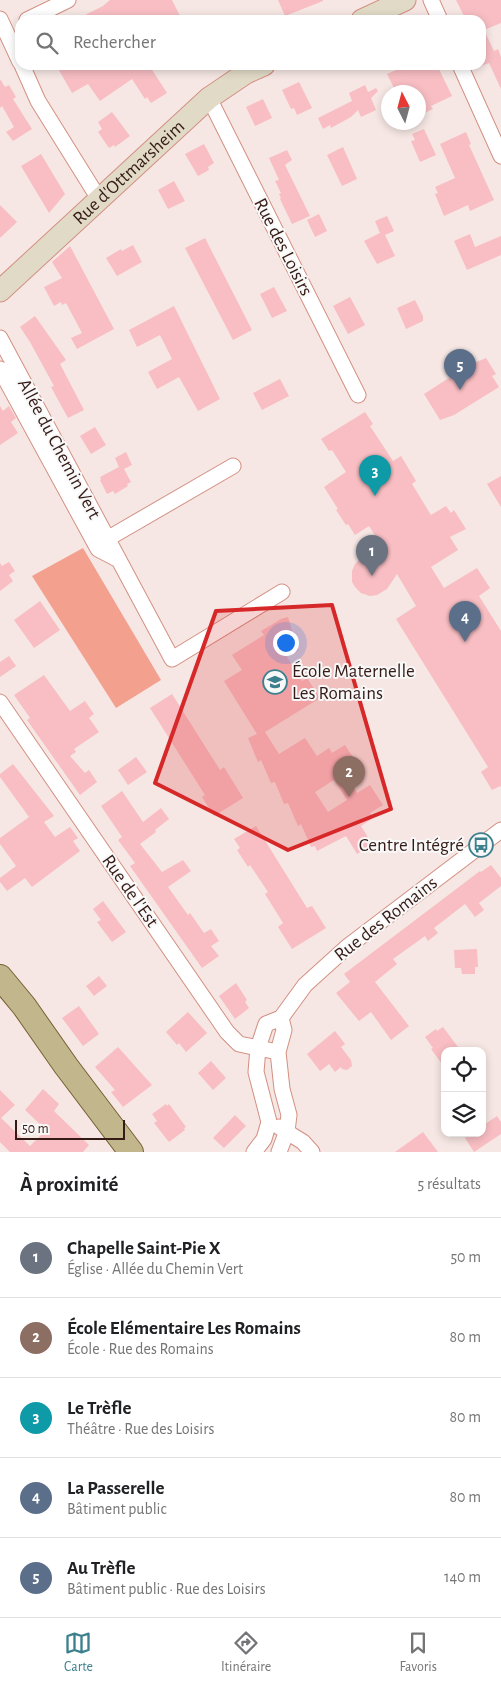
<!DOCTYPE html>
<html lang="fr">
<head>
<meta charset="utf-8">
<style>
  body { margin:0; font-family:"Alegreya Sans",sans-serif; background:#f2f2f2; color:#202124 }
  .controls { position:absolute; right:15px; bottom:15px; display:grid; overflow:hidden; border-radius:10px; box-shadow:0 2px 8px #0003 }
  .controls button { width:45px; height:45px; display:grid; place-items:center; padding:0; border:0; border-bottom:1px solid #e0e0e0; background:#fff; color:#202124; font:25px sans-serif }
  .compass { position:absolute; left:381px; top:85px; width:45px; height:45px; border-radius:50%; background:#fff; box-shadow:0 2px 8px #0003; rotate:354deg }
  .scale { position:absolute; left:15px; bottom:12px; width:110px; box-sizing:border-box; padding-left:5px; border:2px solid #351b16; border-top:0; font-size:14px; line-height:18px; white-space:nowrap; color:#351b16; -webkit-text-stroke:4px #f8f8f8; paint-order:stroke }
  .you { position:absolute; left:285px; top:642px; width:18px; height:18px; margin:-12px; border:4px solid #fff; border-radius:50%; background:#1a73e8; box-shadow:0 0 0 8px #1a73e833 }
  .badge { display:grid; place-items:center; width:32px; height:32px; border-radius:50%; background:#3c808e; color:#fff; font-size:16px; font-weight:700 }
  .pin { position:absolute; translate:-50% -41px; filter:drop-shadow(0 1px 2px #0008) }
  .pin::after { content:''; position:absolute; top:26px; width:18px; height:15px; background:inherit; clip-path:polygon(0 0,100% 0,50% 100%) }
  .list { margin:0; padding:0; list-style:none }
  h2 { display:flex; justify-content:space-between; align-items:center; height:65px; margin:0; padding:0 20px; font-size:21px }
  h2 small { font-size:16px; font-weight:400; color:#757577 }
  .list li { display:grid; grid-template-columns:32px 1fr auto; gap:15px; align-items:center; box-sizing:border-box; height:80px; padding:0 20px; border-top:1px solid #e0e0e0 }
  .list b { display:block; font-size:19px; white-space:nowrap }
  .list p { margin:0; font-size:16px; white-space:nowrap; color:#757577 }
  .list em { font-size:16px; font-style:normal; color:#757577 }
  .icon { flex:none; width:28px; height:28px; fill:none; stroke:currentColor; stroke-width:2; stroke-linecap:round; stroke-linejoin:round }
  .map { position:relative; flex:none; width:501px; height:1152px; overflow:hidden }
  .search { position:absolute; background:#fff; box-shadow:0 2px 8px #0003; left:15px; right:15px; top:15px; height:55px; display:flex; align-items:center; gap:12px; box-sizing:border-box; padding:0 18px; border-radius:15px; color:#757577; font-size:19px }
  .sheet { height:465px; background:#fff }
  nav { display:flex; justify-content:space-around; align-items:center; box-sizing:border-box; height:70px; border-top:1px solid #e0e0e0; background:#fff; font-size:14px; color:#757577 }
  nav a { display:grid; justify-items:center; gap:2px }
  nav .on { color:#3c808e }
  .map>svg:first-child { display:block }
  .green { fill:#f3a08e }
  .building { fill:#f8bec3; fill-rule:evenodd }
  .lines { fill:none; stroke-linecap:round; stroke-linejoin:round }
  .street-casing { stroke:#d39082; stroke-width:17 }
  .secondary-casing { stroke:#d39082; stroke-width:23 }
  .primary-casing { stroke:#776032; stroke-width:26 }
  .street { stroke:#fff; stroke-width:15 }
  .secondary { stroke:#e1dac6; stroke-width:21 }
  .primary { stroke:#c2b68d; stroke-width:24 }
  .marked { fill:#d62828; fill-opacity:0.2; stroke:#d62828; stroke-width:4; stroke-linejoin:round }
  .labels { text-anchor:middle; dominant-baseline:central; stroke-width:4; stroke-linejoin:round; paint-order:stroke }
  .street-label { font-size:19px; fill:#351b16; stroke:#f8f8f8 }
  .poi-label { font-size:19px; fill:#351b16; stroke:#f8f8f8; text-anchor:start }
</style>
</head>
<body>
<div class="map">
<svg width="501" height="1152" viewBox="0 0 501 1152">
  <rect width="100%" height="100%" fill="#f6e7e4"/>
  <path class="green" d="M83,548l78,132 -45,28 -84,-132z"/>
  <path class="building" d="M110,0h62l10,20h-107l28,-14z
    M278,0h45v1l-38,15z
    M456,0h45v23l-17,7 10,21 4,-2 3,8v32l-12,-26 -8,3v-46h-15z
    M56,65h93l18,28 -16,10 -4,-6 -2,2 -13,-20 -32,22 -12,-17 -16,9z
    M407,65h30l15,31 -21,10 2,3 -15,7v-24h-22l-9,-18z
    M0,79l5,8 4,-2 7,12 -3,2 19,30 -19,12 -7,-9 8,-5 -12,-21 -2,2z
    M299,82l13,26 -15,7 -3,-7 -3,1 -9,-19z
    M365,85l3,7 8,-4 2,3 -7,7 5,12 -15,7 -3,-7 -7,7 -20,11 -1,-3 -7,4 -5,-11 34,-17 -3,-8z
    M263,99l9,19 -17,8 -9,-19z
    M112,112l18,24 -15,11 -1,-2 -5,3 -11,-16 4,-3 -4,-7z
    M424,129l12,26 -16,7 -9,-21 4,-1 -3,-6z
    M466,132l5,12 -2,1 25,55 -24,11 -2,-6 -24,11 -9,-22 3,-1 -3,-6 20,-9 -15,-34z
    M204,144l10,19 -6,4 1,3 -11,6 -13,-22z
    M343,147l14,32 -15,7 -15,-31z
    M287,150l5,10 -7,5 25,51 -18,8 -12,-25 1,-1 -2,-4 2,-1 -6,-12 4,-1 -10,-22z
    M41,154l24,40 -16,19 -28,-47z
    M174,181l11,20 -17,8 -10,-19z
    M0,205l17,17 -17,16z
    M319,214l8,17 -12,6 -8,-17z
    M387,216l7,15 -9,4 10,21 -18,8 -13,-23 16,-8 -5,-12z
    M470,234l5,13 26,-11v19l-34,15 -13,-29z
    M205,238l47,92 -19,10 -48,-92z
    M133,245l9,17 -25,14 -11,-18 15,-9 1,2z
    M70,246l44,83 -37,20 -6,-11 11,-5 -16,-30 -4,2 -1,-3 -7,4 -10,-19 18,-9 -10,-16z
    M274,287l13,24 -15,7 -12,-24z
    M350,297l15,28 -17,9 -15,-28z
    M415,300l8,16v5l-17,8 -9,-21z
    M174,306l46,93 -22,12 -19,-34 -22,12 -9,-17 24,-13 -12,-24 -23,12 -8,-17z
    M35,316l31,44 -6,4 24,46 -16,8 -17,-31 3,-1 -24,-44 -10,-15z
    M486,358l10,16 -4,2 7,11 -45,28 -14,5 -16,-26 45,-29z
    M280,379l9,17 -27,14 -9,-17z
    M0,406l3,5 6,-5 7,12 -5,4 7,11 -18,12z
    M365,412l8,12 -3,2 23,35 8,-5 15,25 -4,3 19,31 15,-9 5,7 3,-3 12,19 -16,8 8,13 -27,17 13,21 33,-20 13,20 -11,8 22,35v156l-1,-1 -8,4 -11,-18 7,-5 -92,-148 20,-13 -19,-32 -10,15 -10,6 -7,1 -9,-3 -6,-6 -3,-5v-11l3,-7 5,-5 6,-3 20,-3 -17,-27 -14,9 -7,-11 -2,1 -10,-15 2,-1 -14,-22 22,-15 -14,-22 -3,1 -8,-12z
    M95,427l11,18 -15,9 -11,-18z
    M126,452l6,13 -8,4 7,13 -4,2 1,2 -13,8 -2,-3 -6,3 -7,-14 1,-1 -1,-2 19,-10 -4,-9z
    M501,476v31l-14,-23z
    M9,562l6,9 -6,4 4,6 -13,10v-28l2,3z
    M40,601l20,29 -26,18 -20,-28z
    M288,617l10,34 -12,4 16,26 5,-3 13,20 -55,34 14,22 26,-16 12,18 12,-8 3,5 13,-8 13,20 -13,9 12,19 13,-8 13,20 -13,8 3,5 -12,8 11,18 -15,10 -11,-18 -29,15 -2,-5 -4,1 -10,-23 -3,2 -10,-23 -4,1 -9,-22 -4,1 -10,-23 -3,2 -10,-24 9,-4 -33,-53 18,-11 -10,-15 32,-20 -3,-4 20,-12zM334,780l13,20 -19,12 -13,-20z
    M9,656l7,10 -16,11v-15z
    M44,675l26,36 15,-10 9,13 -5,4 10,14 -25,17 2,3 -6,4 15,17 4,-3 8,12 -17,13 -53,-75 3,-2 -16,-23z
    M172,694l48,76 4,-3 19,31 -29,18 -12,-19 3,-2 -55,-87z
    M136,757l11,15 -19,13 -10,-15z
    M13,764l41,52 -10,6 11,15 15,-10 8,11 -5,3 7,10 -48,36 -7,-9 -18,13 -7,-9v-4l16,-12 -16,-22v-6l29,-21 -29,-40v-3z
    M122,791l21,31 18,-14 8,11 -14,11 1,2 -16,12 22,28 21,-12 8,11 -23,16 20,28 2,-2 14,20 7,-4 8,12 -8,5 8,10 -17,12 -72,-102 5,-3 -17,-23 4,-3 -21,-31z
    M256,826l51,82 5,-2 14,22 -34,21 -14,-22 5,-4 -18,-29 3,-2 -18,-27 -2,2 -11,-17 3,-2 -6,-9z
    M491,865l10,13v8l-22,17 5,7 -9,7 -10,-13 -31,24 4,5 -10,8 -3,-5 -32,23 4,5 -22,18 34,44 -18,14 -20,-28 -12,9 -23,-28 14,-11 -6,-8 136,-103 1,1z
    M103,901l23,31 -14,10 -15,-20 4,-2 -8,-11z
    M477,949l1,18h-3v7h-13l-1,-6h-6l-1,-18z
    M99,976l8,10 -13,10 -8,-10z
    M236,983l11,17 -2,2 4,6 -14,11 -16,-23z
    M79,1006l20,28 -16,12 -21,-28z
    M188,1012l19,21 -21,19 -7,-9 -2,2 -11,-13z
    M443,1027l18,24h-16v17l-14,-19 2,-1 -8,-11 11,-8 1,2z
    M335,1031l10,13 -4,3 10,13 1,6 -5,4 -5,-1 -1,-2 -6,5 -6,-8 -9,7 -13,-17z
    M118,1047l34,38 -29,22 -12,-15 4,-2 -20,-23z
    M211,1061l15,17 -13,12 -15,-17z
    M43,1089l16,15 -5,7 35,34 -6,7h-73l-10,-10v-52l15,15 -14,13 29,28 16,-16 -21,-20z
    M166,1104l1,2 2,-2 17,23 -2,1 1,2 -16,12 -15,-19 3,-2 -5,-7z
    M235,1115l11,11 -22,22 -11,-10z
    M497,1116l4,6v12l-27,18 -9,-14 6,-5h11v-7z
    M423,1132l15,20h-43z"/>
  <g class="lines">
    <g class="street-casing">
      <path id="street" d="M431,0l9,20
        M0,19l20,43
        M27,20l41,-20
        M22,65l16,36 61,98
        M460,65l41,91
        M209,98l149,297
        M0,338l172,321 110,-67
        M0,369l98,180 21,11
        M107,539l126,-73
        M0,702l227,330 12,12 39,8
        M279,1127l24,15 9,10
        M254,1152l10,-13 5,-17 -13,-50 2,-24 8,-24 15,-6 24,-33 42,-38 154,-117
        M279,1152l8,-21 2,-16 -7,-26 -4,-37 6,-22 -3,-12"/>
    </g>
    <g class="secondary-casing">
      <g id="secondary">
        <path d="M362,20l43,-20"/>
        <path id="s1" d="M0,291l209,-193 37,-25 18,-8"/>
      </g>
    </g>
    <g class="primary-casing">
      <path id="primary" d="M0,977l24,29 42,60 65,86"/>
    </g>
    <use href="#street" class="street"/>
    <use href="#secondary" class="secondary"/>
    <use href="#primary" class="primary"/>
  </g>
  <path class="marked" d="M332,605l59,204 -103,41 -133,-67 61,-172z"/>
  <defs>
    <g id="school-ring" transform="scale(1.25)"><circle r="9.5" fill="#f8f8f8" stroke="#3c808e" stroke-width="1.5"/><path d="M0-5L7-2L0 1L-7-2ZM-4 1L0 2.5L4 1V4Q0 6-4 4Z" fill="#3c808e"/></g>
    <g id="bus-ring" transform="scale(1.25)"><circle r="9.5" fill="#f8f8f8" stroke="#3c808e" stroke-width="1.5"/><path d="M-5-6H5V4H4V6H2V4H-2V6H-4V4H-5ZM-3.5-4V0h7V-4ZM-3.5 1.2v1.5H-2V1.2ZM2 1.2v1.5H3.5V1.2Z" fill="#3c808e"/></g>
  </defs>
  <g fill-rule="evenodd">
    <use href="#school-ring" x="275" y="682"/>
    <use href="#bus-ring" x="481" y="845"/>
  </g>
  <g class="labels">
    <g class="street-label">
      <text stroke="none"><textPath href="#s1" startOffset="175">Rue d'Ottmarsheim</textPath></text>
      <text transform="translate(283 247) rotate(63)">Rue des Loisirs</text>
      <text transform="translate(59 449) rotate(62)">Allée du Chemin Vert</text>
      <text transform="translate(130 891) rotate(55)">Rue de l'Est</text>
      <text transform="translate(386 919) rotate(-38)">Rue des Romains</text>
    </g>
    <g class="poi-label">
      <text x="292" y="671">École Maternelle<tspan x="292" dy="22">Les Romains</tspan></text>
      <text x="464" y="845" text-anchor="end">Centre Intégré</text>
    </g>
  </g>
</svg>
<div class="controls">
<button><svg class="icon" aria-label="locate" viewBox="0 0 24 24"><circle cx="12" cy="12" r="6"/><path d="M12 2v4M12 18v4M2 12h4M18 12h4"/></svg></button>
<button><svg class="icon" aria-label="layers" viewBox="0 0 24 24"><path d="M12 4l9 5-9 5-9-5zM3 14l9 5 9-5"/></svg></button>
</div>
<svg class="compass" viewBox="-18 -18 36 36"><path d="M0-13l5 13h-10z" fill="#e53935"/><path d="M0 13l5-13h-10z" fill="#757577"/></svg>
<div class="scale">50 m</div>
<div class="you"></div>
<div class="pin badge" style="left:372px;top:576px;background:#6b7280">1</div>
<div class="pin badge" style="left:349px;top:797px;background:#8d6e63">2</div>
<div class="pin badge" style="left:375px;top:496px;background:#0f9aa8">3</div>
<div class="pin badge" style="left:465px;top:642px;background:#5c6f8a">4</div>
<div class="pin badge" style="left:460px;top:390px;background:#5c6f8a">5</div>
<div class="search"><svg class="icon" aria-label="search" viewBox="0 0 24 24"><circle cx="10" cy="10" r="6"/><path d="M15 15l6 6"/></svg>Rechercher</div>
</div>
<section class="sheet">
<h2>À proximité<small>5 résultats</small></h2>
<ul class="list">
<li><span class="badge" style="background:#6b7280">1</span><div><b>Chapelle Saint-Pie X</b><p>Église · Allée du Chemin Vert</p></div><em>50 m</em></li>
<li><span class="badge" style="background:#8d6e63">2</span><div><b>École Elémentaire Les Romains</b><p>École · Rue des Romains</p></div><em>80 m</em></li>
<li><span class="badge" style="background:#0f9aa8">3</span><div><b>Le Trèfle</b><p>Théâtre · Rue des Loisirs</p></div><em>80 m</em></li>
<li><span class="badge" style="background:#5c6f8a">4</span><div><b>La Passerelle</b><p>Bâtiment public</p></div><em>80 m</em></li>
<li><span class="badge" style="background:#5c6f8a">5</span><div><b>Au Trèfle</b><p>Bâtiment public · Rue des Loisirs</p></div><em>140 m</em></li>
</ul>
</section>
<nav>
<a class="on"><svg class="icon" aria-label="map" viewBox="0 0 24 24"><path d="M3 6l6-2 6 2 6-2v14l-6 2-6-2-6 2zM9 4v14M15 6v14"/></svg>Carte</a>
<a><svg class="icon" aria-label="directions" viewBox="0 0 24 24"><path d="M12 3l9 9-9 9-9-9zM9 14v-3h6M13 9l2 2-2 2"/></svg>Itinéraire</a>
<a><svg class="icon" aria-label="saved" viewBox="0 0 24 24"><path d="M7 4h10v16l-5-4-5 4z"/></svg>Favoris</a>
</nav>
</body>
</html>
